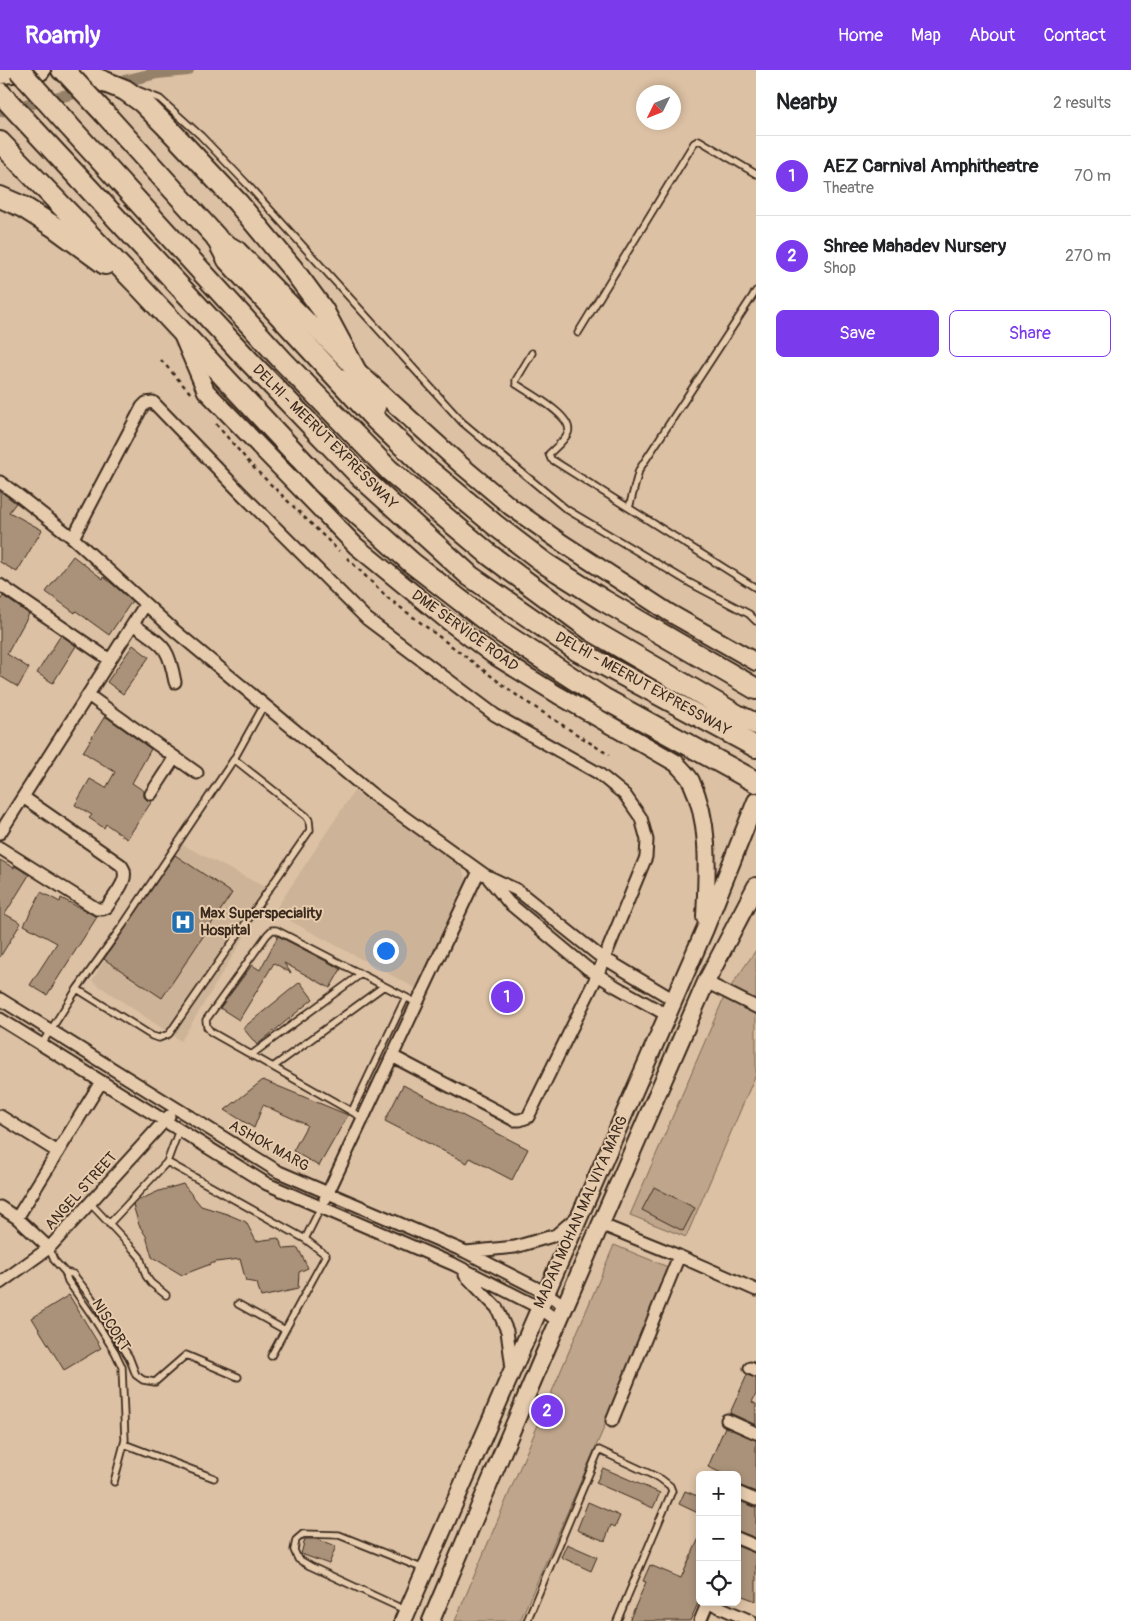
<!DOCTYPE html>
<html lang="en">
<head>
<meta charset="utf-8">
<style>
  body { margin:0; font-family:Pangolin,sans-serif; background:#f2f2f2; color:#202124 }
  .controls { position:absolute; right:15px; bottom:15px; display:grid; overflow:hidden; border-radius:8px; box-shadow:0 2px 8px #0003 }
  .controls button { width:45px; height:45px; display:grid; place-items:center; padding:0; border:0; border-bottom:1px solid #e0e0e0; background:#fff; color:#202124; font:25px sans-serif }
  .compass { position:absolute; left:636px; top:15px; width:45px; height:45px; border-radius:50%; background:#fff; box-shadow:0 2px 8px #0003; rotate:227deg }
  .you { position:absolute; left:385px; top:880px; width:18px; height:18px; margin:-12px; border:4px solid #fff; border-radius:50%; background:#1a73e8; box-shadow:0 0 0 8px #1a73e833 }
  .badge { display:grid; place-items:center; width:32px; height:32px; border-radius:50%; background:#7c3aed; color:#fff; font-size:16px; font-weight:700 }
  .pin { position:absolute; translate:-50% -50%; border:2px solid #fff; box-shadow:0 1px 5px #0006 }
  .list { margin:0; padding:0; list-style:none }
  h2 { display:flex; justify-content:space-between; align-items:center; height:65px; margin:0; padding:0 20px; font-size:21px }
  h2 small { font-size:16px; font-weight:400; color:#757577 }
  .list li { display:grid; grid-template-columns:32px 1fr auto; gap:15px; align-items:center; box-sizing:border-box; height:80px; padding:0 20px; border-top:1px solid #e0e0e0 }
  .list b { display:block; font-size:19px; white-space:nowrap }
  .list p { margin:0; font-size:16px; white-space:nowrap; color:#757577 }
  .list em { font-size:16px; font-style:normal; color:#757577 }
  .actions { display:flex; gap:10px; padding:15px 20px }
  .actions a { flex:1; padding:11px 0; border:1px solid #7c3aed; border-radius:8px; text-align:center; font-size:18px; color:#7c3aed }
  .actions .main { background:#7c3aed; color:#fff }
  .icon { flex:none; width:28px; height:28px; fill:none; stroke:currentColor; stroke-width:2; stroke-linecap:round; stroke-linejoin:round }
  .map { position:relative; flex:none; width:756px; height:1551px; overflow:hidden }
  header { display:flex; align-items:center; gap:30px; box-sizing:border-box; height:70px; padding:0 25px; background:#7c3aed; color:#fff }
  header strong { font-size:24px }
  nav { display:flex; gap:28px; margin-inline-start:auto; font-size:18px }
  main { display:flex }
  aside { flex:1; background:#fff }
  .map>svg:first-child { display:block }
  .built { fill:#cdb397 }
  .green { fill:#bea58b; stroke:#7c6854 }
  .lines { fill:none; stroke-linecap:round; stroke-linejoin:round }
  .canal { stroke:#958069; stroke-width:12 }
  .building { fill:#aa927a; stroke:#3b2a1e }
  .lane-casing { stroke:#3b2a1e; stroke-width:9 }
  .street-casing { stroke:#3b2a1e; stroke-width:15 }
  .secondary-casing { stroke:#3b2a1e; stroke-width:20 }
  .highway-casing { stroke:#3b2a1e; stroke-width:24 }
  .path { stroke:#3b2a1e; stroke-width:2.5; stroke-dasharray:4 4; stroke-linecap:butt }
  .lane { stroke:#e6cbad; stroke-width:5.5 }
  .street { stroke:#e6cbad; stroke-width:11 }
  .secondary { stroke:#e6cbad; stroke-width:16 }
  .highway { stroke:#e6cbad; stroke-width:20 }
  .highway-bridge-casing { stroke:#3b2a1e; stroke-width:24; stroke-linecap:butt }
  .highway-bridge { stroke:#e6cbad; stroke-width:20 }
  .labels { text-anchor:middle; dominant-baseline:central; stroke-width:4; stroke-linejoin:round; paint-order:stroke }
  .street-label { font-size:15px; fill:#3b2a1e; stroke:#e6cbad }
  .poi-label { font-size:15px; font-weight:bold; fill:#3b2a1e; stroke:#e6cbad; text-anchor:start }
</style>
</head>
<body>
<header>
<strong>Roamly</strong>
<nav><a>Home</a><a>Map</a><a>About</a><a>Contact</a></nav>
</header>
<main>
<div class="map">
<svg width="756" height="1551" viewBox="0 0 756 1551">
  <rect width="100%" height="100%" fill="#dcc1a4"/>
  <filter id="ink" filterUnits="userSpaceOnUse"><feTurbulence type="fractalNoise" baseFrequency=".02" numOctaves="2"/><feDisplacementMap in="SourceGraphic" scale="10" xChannelSelector="R" yChannelSelector="G"/><feConvolveMatrix kernelMatrix="1 2 1 2 8 2 1 2 1" color-interpolation-filters="sRGB"/></filter>
  <g filter="url(#ink)">
    <path class="built" d="M354,721l107,75 6,17 -48,107 -145,-78z
      M177,772l95,49 -91,150 -89,-60z"/>
    <path class="green" d="M756,880v124l-70,163 -56,-22 95,-220z
      M614,1175l59,24 -153,352h-65z"/>
    <g class="lines">
      <path class="canal" d="M112,14l45,-11 31,-3
        M0,41l88,-21"/>
    </g>
    <path class="building" d="M0,421l16,12 -7,9 33,18 -25,42 -17,-10z
      M73,486l30,23 1,-2 28,24 -23,34 -33,-24 -1,2 -29,-21z
      M3,526l26,18 -22,40 22,14 -11,19 -18,-11v-75z
      M61,565l15,11 -23,37 -16,-10z
      M133,575l16,12 -26,37 -16,-12z
      M105,646l46,33 -19,34 12,8v6l3,3 5,1 -25,38 -21,-15 -2,4 -15,-10 3,-3 -17,-10 15,-26 16,9 9,-16 -32,-20z
      M175,785l57,38 -70,105 -58,-39z
      M0,790l14,8 1,-2 14,9 -24,39 16,9 -21,34z
      M41,822l19,10 1,-4 36,19 -50,78 -17,-10 27,-42 -33,-18z
      M278,866l63,33 -11,19 -46,-25 7,10 -17,-10 -35,57 -19,-12 32,-43 8,5z
      M300,912l13,17 -56,46 -14,-17z
      M263,1010l85,35 -29,51 -26,-15 14,-26 -44,-20 -9,23 -29,-18z
      M403,1015l125,64 -16,31 -42,-22 -3,5 -82,-42z
      M183,1114l18,22 26,8 19,8 10,19 22,-3 6,11 14,-1 10,20 -9,4 -1,17 -37,8 -4,-14 -11,-2 -6,-22 -24,3 -34,13 -30,-18 -6,-21 -7,-11 -6,-20 4,-4 22,-10z
      M654,1117l41,21 -12,23 -41,-21z
      M69,1225l32,53 -37,22 -32,-52z
      M747,1305l9,3v16l-4,8 4,2v21l-26,-12z
      M725,1357l31,13v52l-19,-7v-10h-11l-18,-8z
      M603,1398l57,25 -7,15 -57,-25z
      M685,1421l15,6v17l-21,-10z
      M737,1430l19,7v31l-19,-7z
      M588,1432l32,14 -5,11 -4,-2 -6,16 -28,-11z
      M700,1466v63l-10,22h-61l17,-39 -3,-1 7,-16 31,13z
      M305,1469h11l20,7 -7,18 -28,-10z
      M567,1474l30,13 -6,14 -30,-14z
      M737,1476l19,7v48l-19,-7z"/>
    <g class="lines">
      <g class="lane-casing">
        <path id="lane" d="M140,21l20,8 41,37 45,47 216,239 57,48 47,39 124,74 59,31 7,7
          M578,263l116,-190 5,-3 57,34
          M532,283l-16,27v4c12,8 59,33 52,49 -4,8 -13,15 -19,21l2,5 205,129
          M629,438l10,-38 117,-179
          M77,919l75,47 7,2 10,-4 141,-204 -1,-10 -3,-4 -72,-57
          M41,975l36,-56 46,-64 111,-166 30,-54
          M251,985l110,-81
          M273,997l111,-81
          M352,1041l54,-114
          M363,1048l-152,-86 -4,-5 -1,-7 61,-85 5,-5h4l141,73
          M179,1060l-12,32 138,77 16,-32
          M90,1133l43,46 7,8 6,19 5,7 15,12
          M109,1154l58,-62
          M49,1178l5,12 11,12 3,9 25,36 22,35 7,15 3,73 -11,42
          M65,1202l8,2 18,23 38,60 7,18 7,5 12,2 31,-27 52,22
          M238,1234l47,26
          M271,1286l55,-101 -21,-16
          M124,1374l90,34
          M405,1540l-95,-44 -12,-7 -4,-9 2,-10 7,-6 36,1 85,34
          M527,1551l72,-171 62,29 9,7 2,5 -55,130"/>
      </g>
      <g class="street-casing">
        <path id="street" d="M0,412l18,13 55,43 101,92 198,164 113,81 32,15 80,64 77,46
          M73,468l69,-131 4,-4 7,-1 88,91 126,126 128,96 103,58 27,22 16,23 6,22 -1,17 -49,119 -69,141 -8,3h-6l-122,-64
          M0,515l110,75
          M133,554c30,22 35,20 42,58
          M88,625l109,78
          M151,724l24,-37
          M0,763l145,-228
          M0,778l97,61h6l4,-2c7,-12 25,-29 14,-42l-98,-68
          M489,809l20,24 78,65 28,18 52,29
          M706,912l50,25
          M0,929l279,173 187,80 80,41 19,13
          M0,949l267,165 188,81 85,43 18,13
          M0,1046l58,36
          M325,1129l154,-328
          M0,1137l17,11 32,30
          M17,1148l84,-136
          M600,1154l79,32 77,34
          M466,1182l49,-5 41,-12 22,-19
          M465,1205l32,33 10,23 5,37
          M0,1213l49,-35 120,-132
          M750,1298l6,3
          M727,1350l29,13
          M612,1351l67,-165
          M737,1422l19,8
          M737,1468l19,8
          M708,1532l43,19
          M700,1551l8,-19"/>
      </g>
      <g class="secondary-casing">
        <path id="secondary" d="M216,167l22,13 113,115 110,100 50,42 51,36 106,69 88,50
          M183,267l23,54 150,155 88,72 49,37 65,40 118,68c5,6 12,12 15,18 20,42 16,91 14,136
          M403,1551l302,-692 51,-128
          M431,1551l111,-262 164,-377 50,-96"/>
      </g>
      <g class="highway-casing">
        <path id="highway" d="M62,0l23,4 40,16 17,12 24,24 72,77 54,65 31,42 52,97
          M0,3l40,-3
          M0,23l249,268 111,115 110,100 108,75 178,96
          M105,44l111,123 12,23 147,159 49,47 71,59 51,39 57,36 153,89
          M69,56l214,235 106,109 102,86 100,74 146,85 19,9
          M0,72l140,145 183,196 89,80 89,69 102,66 153,84
          M0,127l23,10 30,19 52,38"/>
      </g>
      <path class="path" d="M161,290l31,35
        M216,354l38,44 85,83
        M347,488l41,40 131,99 90,58"/>
      <use href="#lane" class="lane"/>
      <use href="#street" class="street"/>
      <use href="#secondary" class="secondary"/>
      <use href="#highway" class="highway"/>
      <g class="highway-bridge-casing">
        <path id="highway-bridge" d="M19,0l50,56
          M64,0l41,44"/>
      </g>
      <use href="#highway-bridge" class="highway-bridge"/>
    </g>
  </g>
  <defs>
    <g id="hospital-square" transform="scale(1.25)"><rect x="-9" y="-9" width="18" height="18" rx="4" fill="#1f6fb2" stroke="#e6cbad"/><path d="M-5-5h3v3.5h4V-5h3V5h-3V1.5h-4V5h-3Z" fill="#fff"/></g>
  </defs>
  <g fill-rule="evenodd">
    <use href="#hospital-square" x="183" y="852"/>
  </g>
  <g class="labels">
    <g class="street-label">
      <text transform="translate(325 367) rotate(45)">DELHI - MEERUT EXPRESSWAY</text>
      <text transform="translate(465 561) rotate(36)">DME SERVICE ROAD</text>
      <text transform="translate(643 614) rotate(29)">DELHI - MEERUT EXPRESSWAY</text>
      <text transform="translate(269 1076) rotate(29)">ASHOK MARG</text>
      <text transform="translate(81 1121) rotate(-48)">ANGEL STREET</text>
      <text transform="translate(581 1142) rotate(-66)">MADAN MOHAN MALVIYA MARG</text>
      <text transform="translate(111 1255) rotate(58)">NISCORT</text>
    </g>
    <g class="poi-label">
      <text x="200" y="843">Max Superspeciality<tspan x="200" dy="17">Hospital</tspan></text>
    </g>
  </g>
</svg>
<div class="controls">
<button>+</button>
<button>−</button>
<button><svg class="icon" aria-label="locate" viewBox="0 0 24 24"><circle cx="12" cy="12" r="6"/><path d="M12 2v4M12 18v4M2 12h4M18 12h4"/></svg></button>
</div>
<svg class="compass" viewBox="-18 -18 36 36"><path d="M0-13l5 13h-10z" fill="#e53935"/><path d="M0 13l5-13h-10z" fill="#757577"/></svg>
<div class="you"></div>
<div class="pin badge" style="left:507px;top:927px">1</div>
<div class="pin badge" style="left:547px;top:1341px">2</div>
</div>
<aside>
<h2>Nearby<small>2 results</small></h2>
<ul class="list">
<li><span class="badge">1</span><div><b>AEZ Carnival Amphitheatre</b><p>Theatre</p></div><em>70 m</em></li>
<li><span class="badge">2</span><div><b>Shree Mahadev Nursery</b><p>Shop</p></div><em>270 m</em></li>
</ul>
<div class="actions"><a class="main">Save</a><a>Share</a></div>
</aside>
</main>
</body>
</html>
